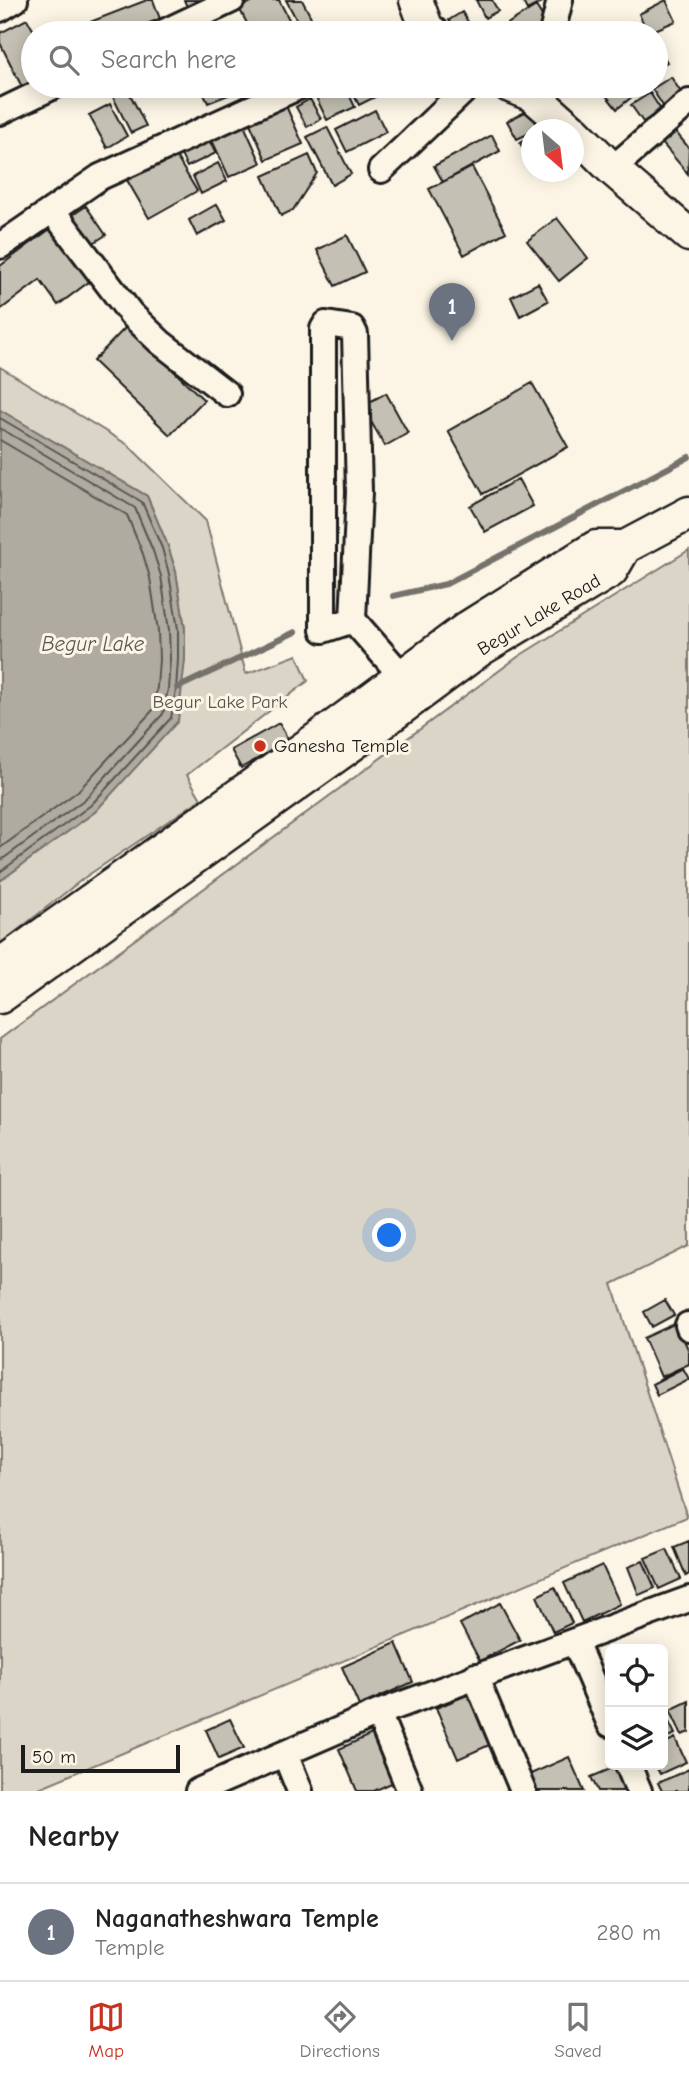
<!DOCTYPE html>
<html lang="en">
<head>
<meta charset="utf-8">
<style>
  body { margin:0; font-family:"Comic Neue",sans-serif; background:#f6f6f6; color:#222 }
  .controls { position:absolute; right:21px; bottom:21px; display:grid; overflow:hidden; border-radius:10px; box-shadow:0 4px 18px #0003 }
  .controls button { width:63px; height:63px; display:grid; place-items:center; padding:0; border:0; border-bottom:2px solid #e0e0e0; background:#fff; color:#222; font:35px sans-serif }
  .compass { position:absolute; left:521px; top:119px; width:63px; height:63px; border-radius:50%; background:#fff; box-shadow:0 4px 18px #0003; rotate:152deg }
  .scale { position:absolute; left:21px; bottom:18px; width:159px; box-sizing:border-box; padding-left:7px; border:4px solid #1c1c1c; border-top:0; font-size:19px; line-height:24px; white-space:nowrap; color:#1c1c1c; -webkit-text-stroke:5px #fcf5e5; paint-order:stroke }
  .you { position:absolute; left:390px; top:1236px; width:24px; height:24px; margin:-18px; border:5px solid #fff; border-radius:50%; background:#1a73e8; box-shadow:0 0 0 10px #1a73e833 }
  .badge { display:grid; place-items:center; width:46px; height:46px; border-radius:50%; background:#c8321e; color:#fff; font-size:23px; font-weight:700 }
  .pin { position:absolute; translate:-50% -58px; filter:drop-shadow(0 2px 4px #0008) }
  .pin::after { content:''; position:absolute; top:37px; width:24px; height:21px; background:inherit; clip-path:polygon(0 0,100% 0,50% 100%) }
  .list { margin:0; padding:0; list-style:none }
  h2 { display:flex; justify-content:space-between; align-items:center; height:91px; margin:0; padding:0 28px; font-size:30px }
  h2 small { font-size:23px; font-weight:400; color:#767676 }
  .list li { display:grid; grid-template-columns:46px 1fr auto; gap:21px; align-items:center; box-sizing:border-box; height:98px; padding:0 28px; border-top:2px solid #e0e0e0 }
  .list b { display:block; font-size:26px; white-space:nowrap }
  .list p { margin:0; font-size:23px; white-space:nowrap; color:#767676 }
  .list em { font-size:23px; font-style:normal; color:#767676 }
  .icon { flex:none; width:38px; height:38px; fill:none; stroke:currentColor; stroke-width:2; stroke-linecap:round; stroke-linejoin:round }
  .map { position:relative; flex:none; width:689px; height:1791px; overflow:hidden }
  .search { position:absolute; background:#fff; box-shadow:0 4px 18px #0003; left:21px; right:21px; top:21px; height:77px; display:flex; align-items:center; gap:18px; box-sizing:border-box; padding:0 24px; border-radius:38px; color:#767676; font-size:26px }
  .sheet { height:189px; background:#fff }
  nav { display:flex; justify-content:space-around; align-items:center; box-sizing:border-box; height:98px; border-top:2px solid #e0e0e0; background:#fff; font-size:19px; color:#767676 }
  nav a { display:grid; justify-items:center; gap:4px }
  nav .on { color:#c8321e }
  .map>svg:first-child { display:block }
  .green { fill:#dbd5c8; stroke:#7c7872; stroke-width:2 }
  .water { fill:#b0aba1; stroke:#75726c; stroke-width:2 }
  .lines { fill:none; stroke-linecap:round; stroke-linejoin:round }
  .shore { stroke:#575551; stroke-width:2 }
  .stream { stroke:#75726c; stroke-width:6 }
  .building { fill:#c4c0b3; stroke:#1c1c1c; stroke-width:2 }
  .minor-casing { stroke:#1c1c1c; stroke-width:30 }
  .major-casing { stroke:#1c1c1c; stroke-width:37 }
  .minor { stroke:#fcf5e5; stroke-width:24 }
  .major { stroke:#fcf5e5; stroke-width:32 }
  .poi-dot { fill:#c8321e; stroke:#fcf5e5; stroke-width:2.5 }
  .labels { text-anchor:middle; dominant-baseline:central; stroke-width:6; stroke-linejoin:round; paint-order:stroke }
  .street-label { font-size:19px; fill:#1c1c1c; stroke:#fcf5e5 }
  .park-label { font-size:19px; fill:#555450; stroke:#fcf5e5 }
  .poi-label { font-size:19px; fill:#1c1c1c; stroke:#fcf5e5; text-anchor:start }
  .water-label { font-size:21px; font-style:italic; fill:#575551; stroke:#fcf5e5 }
</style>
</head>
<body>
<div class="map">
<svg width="689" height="1791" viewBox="0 0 689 1791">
  <rect width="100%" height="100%" fill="#fcf5e5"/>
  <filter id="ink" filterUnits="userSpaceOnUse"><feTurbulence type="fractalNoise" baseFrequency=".0143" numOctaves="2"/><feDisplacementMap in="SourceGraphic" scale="14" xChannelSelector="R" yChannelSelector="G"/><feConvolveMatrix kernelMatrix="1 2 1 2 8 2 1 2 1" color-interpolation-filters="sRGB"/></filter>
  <g filter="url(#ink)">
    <path class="green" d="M0,367l128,78 78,76 40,153 51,-19 11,26 -121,94 14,24 -117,79 -84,66v-63l96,-70 89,-151v-31l-9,-57 -8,-26 -21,-50 -147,-86z
      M689,550v696l-77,38 75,233 -655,274h-32v-752l519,-383z"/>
    <path class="water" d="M0,410l147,86 21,50 8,26 9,57v31l-7,61 -82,90 -96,70z"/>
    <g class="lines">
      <path class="shore" d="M0,418l142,84 20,46 7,26 9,55v30l-2,31 -5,28 -80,87 -91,67
        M0,428l135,80 18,43 8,25 8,54 1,29 -2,30 -5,25 -78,85 -85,62
        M0,440l127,75 16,39 7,24 8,53 1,28 -2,28 -4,23 -75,81 -78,57"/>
      <path class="stream" d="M393,596l53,-12 243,-127
        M177,688l118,-56"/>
    </g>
    <path class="building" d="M147,0h6l7,19 -38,14h-28l-4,-11z
      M184,0h17l-14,7z
      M255,0h24l16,31 -4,2h-39l-13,-25z
      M286,0h16l11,21 -12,7z
      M476,0h16l6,11 -13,7z
      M522,0h24l-19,10z
      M666,0l10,21 -28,12 -9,-19z
      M536,6l13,21 -9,6h-35l-4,-5z
      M462,12l13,21h-18l-8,-13z
      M27,19l8,14h-2v50l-10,6 -23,-46v-10z
      M657,44l10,18 -11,6v-23z
      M671,77l13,20 -19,12 -13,-20z
      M119,86h7l20,40 -15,7 -21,-42z
      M144,86h21l-17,8z
      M200,86h45l1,2 -38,15z
      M324,86h21l10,21 -28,13 -14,-29z
      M349,86h48l-38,19z
      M614,86h21l4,5 -22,18 -13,-16z
      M650,93l11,17 -18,12 -12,-17z
      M310,99l11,20 -14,8 -11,-20z
      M110,104l17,32 -20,12 -18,-33z
      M286,106l17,38 -37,16 -17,-39z
      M375,110l11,22 -39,20 -11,-22z
      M529,110l10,18 -7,2v2l-15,7 -10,-18z
      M243,123l18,40 -32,14 -18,-39z
      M670,125l19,23 -1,26 -32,-38z
      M327,127l24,47 -19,11 -25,-48z
      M492,135l8,16 -57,31 -9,-16z
      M532,137v28l-12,-22z
      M208,138l8,15 -29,14 -7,-14z
      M174,153l23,38 -48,27 -22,-38z
      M309,155l8,18 -24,37 -12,6 -18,-40z
      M218,163l9,18 -26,13 -8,-18z
      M472,167l34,65 -42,23 -35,-66z
      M217,204l9,16 -29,16 -8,-16z
      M86,206l20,29 -19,12 -20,-28z
      M557,218l31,40 -29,23 -32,-40z
      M54,226l40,52 -36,27 -18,-25 -40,30v-44z
      M347,235l18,37 -30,14 -18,-36z
      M538,283l10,18 -28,15 -9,-19z
      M127,326l77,74 -34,35 -77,-74z
      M532,383l36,64 -85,47 -35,-63z
      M386,393l22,40 -23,13 -23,-40z
      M518,479l15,27 -48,26 -15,-26z
      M279,723l10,18 -48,27 -10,-18z
      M665,1300l9,15 -22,12 -8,-15z
      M676,1323l13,28v13l-28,13 -17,-39z
      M683,1368l6,11 -32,16 -5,-11z
      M689,1541v33l-3,2 -12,-29z
      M667,1549l14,30 -22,10 -14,-31z
      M643,1561l12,27 -16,7 -11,-28z
      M602,1565l18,39 -38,18 -18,-39z
      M555,1587l17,36 -19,9 -16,-36z
      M500,1603l20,37 -40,21 -20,-37z
      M396,1643l17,39 -54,24 -17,-39z
      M474,1692l22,50 -38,17 -22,-51z
      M689,1701v31l-7,3 -12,-25z
      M666,1716l9,18 -12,6v-23z
      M230,1719l14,29 -25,11 -13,-29z
      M374,1733l22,48 -22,10h-17l-18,-42z
      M675,1738l11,24 -26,12 -5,-9h8v-21z
      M569,1757l15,34h-51l-7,-15z
      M620,1765l11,23 -8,3h-25l-7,-14z
      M689,1769v22h-27l-4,-8z"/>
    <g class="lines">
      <g class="minor-casing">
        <path id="minor" d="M0,9l15,-9
          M162,33l70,-33
          M552,33l8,-33
          M0,112l54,-26
          M612,169l77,-67
          M381,170l88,-84
          M52,210l79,104 29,28 67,52
          M0,246l100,-69 200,-91
          M326,324l26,4 3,6 4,158 -6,128 -30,10v-301z
          M353,620l49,56
          M688,1325l1,3
          M575,1642l35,82
          M475,1676l48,115
          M378,1713l32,78
          M285,1754l15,37
          M628,1765l11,26
          M198,1791l180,-78 311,-114"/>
      </g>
      <g class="major-casing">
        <path id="major" d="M416,0l11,29 6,4
          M510,86l22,9 40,35
          M574,131l38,38 77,66
          M0,965l321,-229 146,-108 129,-81h29l64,-34
          M0,997l364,-261 117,-87 130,-78 14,-24"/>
      </g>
      <use href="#minor" class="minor"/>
      <use href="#major" class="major"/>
    </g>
  </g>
  <circle class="poi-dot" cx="260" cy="746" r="7"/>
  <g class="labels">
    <g class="street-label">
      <text transform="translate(539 615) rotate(-31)">Begur Lake Road</text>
    </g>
    <g class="park-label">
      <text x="220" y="702">Begur Lake Park</text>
    </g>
    <g class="poi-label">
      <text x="274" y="746">Ganesha Temple</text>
    </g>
    <g class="water-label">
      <text x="93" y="644">Begur Lake</text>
    </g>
  </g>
</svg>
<div class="controls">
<button><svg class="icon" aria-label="locate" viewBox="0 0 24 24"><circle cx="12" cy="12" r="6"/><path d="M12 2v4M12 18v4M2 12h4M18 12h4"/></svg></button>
<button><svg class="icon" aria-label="layers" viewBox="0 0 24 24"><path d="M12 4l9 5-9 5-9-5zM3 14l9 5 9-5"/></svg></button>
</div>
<svg class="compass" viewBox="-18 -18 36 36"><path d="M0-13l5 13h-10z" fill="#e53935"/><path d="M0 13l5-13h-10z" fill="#767676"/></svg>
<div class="scale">50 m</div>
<div class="you"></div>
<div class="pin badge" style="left:452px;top:341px;background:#6b7280">1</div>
<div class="search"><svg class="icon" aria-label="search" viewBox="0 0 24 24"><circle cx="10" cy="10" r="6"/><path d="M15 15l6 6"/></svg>Search here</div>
</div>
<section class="sheet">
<h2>Nearby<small></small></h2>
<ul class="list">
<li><span class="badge" style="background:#6b7280">1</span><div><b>Naganatheshwara Temple</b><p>Temple</p></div><em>280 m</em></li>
</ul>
</section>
<nav>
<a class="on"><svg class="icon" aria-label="map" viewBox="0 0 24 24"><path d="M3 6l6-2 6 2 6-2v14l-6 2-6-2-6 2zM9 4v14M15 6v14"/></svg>Map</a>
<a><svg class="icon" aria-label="directions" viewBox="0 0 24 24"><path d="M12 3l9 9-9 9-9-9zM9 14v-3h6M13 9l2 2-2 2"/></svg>Directions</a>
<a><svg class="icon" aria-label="saved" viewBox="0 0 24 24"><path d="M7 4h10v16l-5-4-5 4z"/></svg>Saved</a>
</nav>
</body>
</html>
